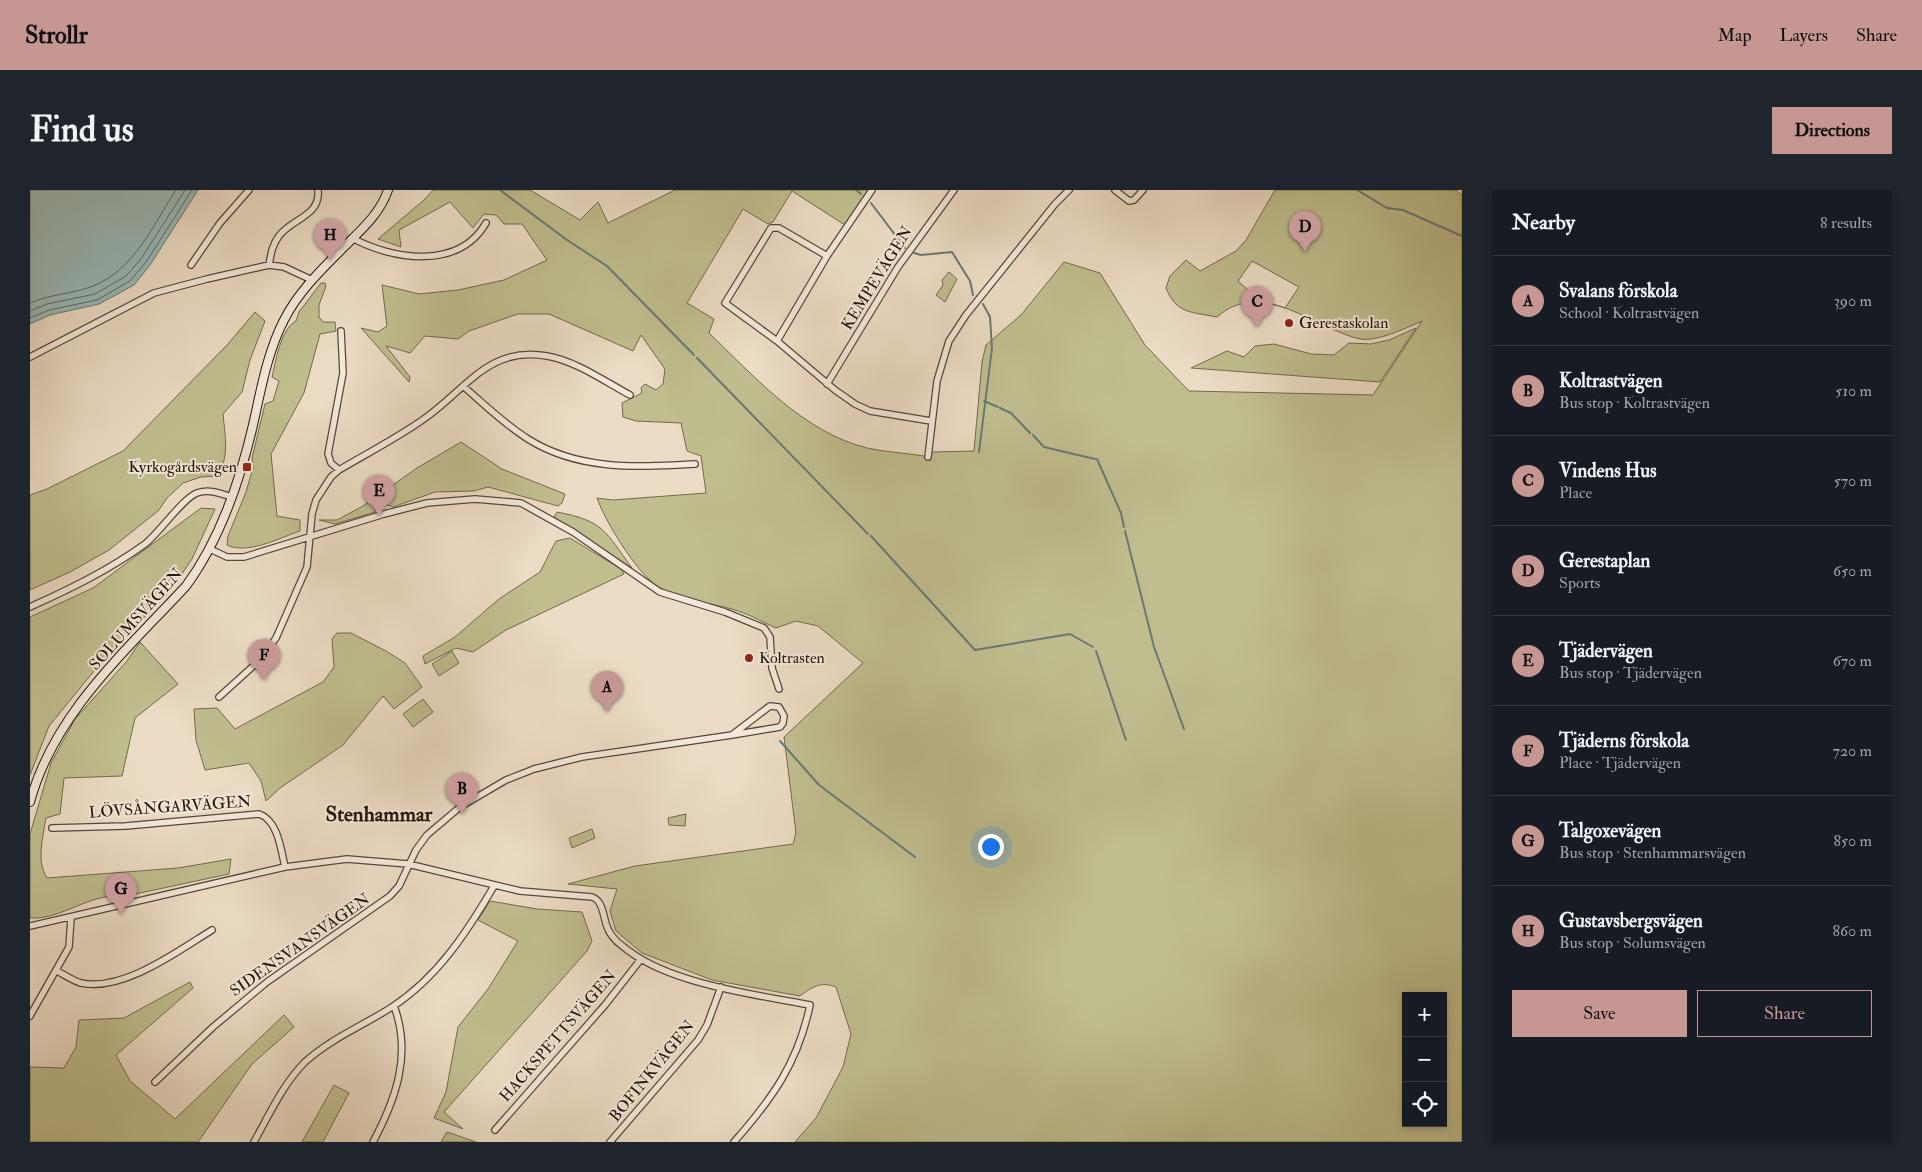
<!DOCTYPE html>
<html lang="en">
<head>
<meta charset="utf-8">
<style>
  body { margin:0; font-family:"IM FELL Double Pica",serif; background:#20242c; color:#f1f3f6 }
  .controls { position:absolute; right:15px; bottom:15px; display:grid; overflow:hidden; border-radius:0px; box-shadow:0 2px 8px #0003 }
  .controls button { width:45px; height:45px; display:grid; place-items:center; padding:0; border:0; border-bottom:1px solid #363941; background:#171b24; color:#f1f3f6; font:25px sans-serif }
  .you { position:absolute; left:960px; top:656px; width:18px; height:18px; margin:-12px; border:4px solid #fff; border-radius:50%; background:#1a73e8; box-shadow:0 0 0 8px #1a73e833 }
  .badge { display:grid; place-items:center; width:32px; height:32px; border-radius:50%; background:#c59692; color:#111; font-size:16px; font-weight:700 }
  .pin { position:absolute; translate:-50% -41px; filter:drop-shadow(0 1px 2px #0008) }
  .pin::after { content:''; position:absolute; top:26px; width:18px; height:15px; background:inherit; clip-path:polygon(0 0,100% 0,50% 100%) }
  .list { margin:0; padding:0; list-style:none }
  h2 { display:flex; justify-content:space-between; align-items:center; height:65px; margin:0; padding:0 20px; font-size:21px }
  h2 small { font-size:16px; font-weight:400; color:#9ea1a6 }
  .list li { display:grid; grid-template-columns:32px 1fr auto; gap:15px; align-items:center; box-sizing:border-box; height:90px; padding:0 20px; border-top:1px solid #363941 }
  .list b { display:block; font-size:19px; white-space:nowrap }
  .list p { margin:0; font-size:16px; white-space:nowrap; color:#9ea1a6 }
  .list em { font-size:16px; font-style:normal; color:#9ea1a6 }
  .actions { display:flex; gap:10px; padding:15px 20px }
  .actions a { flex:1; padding:11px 0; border:1px solid #c59692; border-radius:0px; text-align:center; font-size:18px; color:#c59692 }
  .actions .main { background:#c59692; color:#111 }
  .icon { flex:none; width:28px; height:28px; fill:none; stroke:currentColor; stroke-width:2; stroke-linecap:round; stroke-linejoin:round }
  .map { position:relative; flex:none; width:1432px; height:952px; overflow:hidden; border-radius:0px }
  header { display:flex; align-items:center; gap:30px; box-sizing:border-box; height:70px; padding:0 25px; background:#c59692; color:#111 }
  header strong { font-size:24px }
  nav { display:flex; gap:28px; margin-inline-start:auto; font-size:18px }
  .intro { display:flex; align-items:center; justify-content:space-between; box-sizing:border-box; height:120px; padding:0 30px }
  h1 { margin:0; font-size:35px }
  .button { padding:12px 22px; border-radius:0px; background:#c59692; color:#111; font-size:18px; font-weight:700 }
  main { display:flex; gap:30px; padding:0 30px }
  aside { flex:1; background:#171b24; border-radius:0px; box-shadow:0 2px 8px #0003 }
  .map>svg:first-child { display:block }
  .green { fill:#c0be8f; stroke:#716a4c; fill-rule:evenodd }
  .water { fill:#99baba; stroke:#697974 }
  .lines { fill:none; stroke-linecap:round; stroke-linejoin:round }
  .shore { stroke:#5e6862; stroke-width:1 }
  .stream { stroke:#697974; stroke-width:2 }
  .street-casing { stroke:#544839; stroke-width:8 }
  .secondary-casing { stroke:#22170a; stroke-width:10 }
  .street { stroke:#f3e8d9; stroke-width:5.5 }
  .secondary { stroke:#f3e8d9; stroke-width:8 }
  .poi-dot { fill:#8f2418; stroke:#f3e8d9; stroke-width:2 }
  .labels { text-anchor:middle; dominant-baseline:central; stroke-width:4; stroke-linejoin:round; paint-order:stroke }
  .street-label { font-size:16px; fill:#22170a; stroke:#f3e8d9 }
  .poi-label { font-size:16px; fill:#22170a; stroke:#f3e8d9; text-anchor:start }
  .district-label { font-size:21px; font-weight:bold; fill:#22170a; stroke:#f3e8d9 }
</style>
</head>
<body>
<header>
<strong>Strollr</strong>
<nav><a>Map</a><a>Layers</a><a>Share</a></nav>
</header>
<div class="intro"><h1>Find us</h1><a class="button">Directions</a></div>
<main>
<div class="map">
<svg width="1432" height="952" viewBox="0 0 1432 952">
  <rect width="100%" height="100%" fill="#ecdcc5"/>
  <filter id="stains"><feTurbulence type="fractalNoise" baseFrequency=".004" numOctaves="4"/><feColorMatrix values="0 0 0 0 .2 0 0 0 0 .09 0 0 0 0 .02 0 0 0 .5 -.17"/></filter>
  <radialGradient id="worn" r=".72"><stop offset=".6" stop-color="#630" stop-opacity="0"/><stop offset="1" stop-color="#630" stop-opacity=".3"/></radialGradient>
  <path class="green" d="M403,0h97l50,30 18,-18 10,21 67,-33h193l-23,35 -53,-34 -19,31 -5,2 -25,-15 -56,94 27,16 -5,14c46,44 94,99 158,115 18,4 38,5 57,8l9,-4 41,-1 8,-89 4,-17 35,-30 43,-53 36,11 45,72 44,46 184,4 49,-74c-16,7 -45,21 -62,18 -45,-10 -98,-62 -143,-22 -25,-5 -41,-3 -51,-29l4,-12 16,-16 14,11 36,-20 10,-11 29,-50h181l6,5v947h-667l21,-24 27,-51 8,-33 -15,-47c-15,-6 -24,0 -36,9l-88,-16 -70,-27 -26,-22 -6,-20 7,-22 -49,-5 67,-18 158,-22 3,-11 -12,-96 79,-74 -45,-37 -22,-5 -20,7c-12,-5 -23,-12 -35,-16 -27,-10 -60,-10 -84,-26 -21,-14 -52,-65 -60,-88l16,2 93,-7 -5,-37 -14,-5 -6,-28 -45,-2 -13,-4 -1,-14 20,-10 -1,-5 4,-4 11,6 7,-6 2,-15 -24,-34 -8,16 -84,-37h-31l-49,17 -11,8 -33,-3 -15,17 -24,-7 24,31 -1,5 -48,-54 17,4 9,-6 -5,-41 37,9 39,-4 46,-10 43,-20 -25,-36h-18l-8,-9 -12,-1 -11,14 -23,-26 -51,28 2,17 -23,-8 46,-39zM1222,71l47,26 -14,21 -26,-8 -21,-19zM1376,806h37v127h-37z
    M919,82l8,7 -12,23 -9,-7 7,-10 -1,-5z
    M291,93h4l1,3 -7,19v12l4,5h12l1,9 -16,3 -16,59 -33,61 6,62 23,4v11c-21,7 -52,24 -73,14l1,-9 18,-44 7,-24 -1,-10 13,-54 8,-3 6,-20 -7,-4c4,-16 8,-47 24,-56l3,-9z
    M225,122l10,9 -15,39 -8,32 -19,22c2,22 7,43 -6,62l-16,1 -18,6 -16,15 -9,13 -49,39 -39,22 -40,18v-95l17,-6 76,-38 105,-107z
    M1386,138l-36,54 -189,-14 36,-17 17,6 11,-11 19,-2 37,10 23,1 15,-12 22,1 18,-4z
    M431,252l41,27 63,25 -3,9 -4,3 -70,-19 -14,4 -39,1 -42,15 -11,-4 -7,2v7l-40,12 -16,-4h18l26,-14 54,-38z
    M171,318l14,1 -23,50 -21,31 -63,64 -59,72 -19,49v-158l63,-29z
    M527,322c47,9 48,19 75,56l-78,-51z
    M540,348l51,31 3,5 -118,56 -33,22 -17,-4 -31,16 -2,-8 32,-19 44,-38 41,-27 16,-31z
    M307,443h14l35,18 19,12 17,24 -28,22 -11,-13 -40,49 -63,43 -14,13 -5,-20 -12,-18 -44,7 -9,-30 -2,-31 23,-1 18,21 88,-47 11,-15 -2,-28z
    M110,452l38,42 -43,34 -13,58 -58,2 -4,36 -14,4c-3,19 -10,43 1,60l131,-10 53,-9 -2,15 -108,23c-30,-5 -59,23 -91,21v-84l21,-71 24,-44 52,-58z
    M422,461l7,12 -20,13 -7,-12z
    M393,509l10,13 -20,15 -10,-13z
    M656,624l-1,12 -16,-1 -1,-7z
    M562,639l3,9 -23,10 -3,-10z
    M460,711l47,8 45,3 10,29 -5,10 -143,161 19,17 -29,-11 12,-26 12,-65 30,-38 30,-48 -40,-21z
    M160,792l3,6 -77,67 14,26 45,38 109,-104 10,12 -42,37 -54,78h-168v-75l34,1 12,-21 3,-27 45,-2z
    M304,895l15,8 -26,49h-21z
    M417,942l29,10h-35z"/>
  <path class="water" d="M0,0h168l-48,75 -16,20 -35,19 -49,11 -20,9z"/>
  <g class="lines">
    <path class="shore" d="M0,113c20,-9 43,-9 63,-17 41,-16 60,-61 83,-96
      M0,121l17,-7 48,-10 31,-18 15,-17 44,-69
      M0,128l19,-8 48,-10 33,-19 16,-19 46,-72"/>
    <path class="stream" d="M470,0l67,50 40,26 87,89
      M826,0l5,4
      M1327,0l30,18 16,2 59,26
      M841,13l34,45
      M884,63l7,2 31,-3 18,29 3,14
      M667,168l171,176
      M954,211l14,6
      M970,218l11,5 19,20
      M1003,245l11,12 51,12
      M949,262l13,-104 -2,-31 -7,-13
      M1067,269l24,54 3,14
      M1095,341l29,116 30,82
      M841,346l104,114 95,-16 23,13
      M1066,461l30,89
      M750,551l39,44 96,72"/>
    <g class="street-casing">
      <path id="street" d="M1085,0l14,11 5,-1 9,-10
        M322,48c41,22 107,32 134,-15
        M797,66l-48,-28h-8l-46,75 52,38 58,49 20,14 15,7 61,10
        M161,75l29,-42 29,-33
        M239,75c2,-11 3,-20 10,-29 12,-17 42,-20 39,-46
        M747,151l50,-85 45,-66
        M0,167l124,-64 53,-14 62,-14 15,2 28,13
        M797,194l71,-117 56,-77
        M433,196c21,18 41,38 65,53 51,32 109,28 167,25
        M898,267l9,-76 12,-40 17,-26 89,-111 14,-14
        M309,280l-8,-7 -3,-9 15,-81 -2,-42
        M180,359l17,8h17l140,-43 43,-11 48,-4 46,4 52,29 87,60 65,20 39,16 6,9 2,31 7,21
        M0,417c40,-18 79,-37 115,-63 15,-12 38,-46 52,-51 12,-4 23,0 34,4
        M189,507l41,-37 16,-22 31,-71 5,-53 4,-14 15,-23 8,-7c27,-16 56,-31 82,-49 43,-28 66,-76 126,-65 29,5 57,25 83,39
        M22,638l74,-2 133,-12c19,6 22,36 26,53
        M0,736l255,-59 62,-8 61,5 112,27 72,6c12,4 11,22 16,32 4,10 13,16 21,22 43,33 128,44 181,54 -12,58 -38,94 -76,137
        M27,781c8,4 16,10 24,12 42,9 97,-32 131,-53
        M0,826l39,-69 2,-29
        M125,892l58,-55 54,-45 123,-86 9,-10 17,-36 11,-15 33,-28 46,-27 28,-11 48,-12 150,-22 38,-29 9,1 5,9 -1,7 -3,4 -48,8
        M465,940l110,-125 36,-46
        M224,952c15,-27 29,-58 51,-80 25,-23 59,-37 87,-55 46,-30 75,-75 102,-121
        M343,952c23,-43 39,-88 21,-136
        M580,952l88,-102 9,-15 14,-38"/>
    </g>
    <g class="secondary-casing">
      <path id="secondary" d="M0,612c24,-89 96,-151 156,-216 34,-46 54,-105 67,-161 8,-35 14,-72 31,-105 14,-28 38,-51 60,-73 17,-17 36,-33 44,-57"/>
    </g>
    <use href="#street" class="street"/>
    <use href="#secondary" class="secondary"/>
  </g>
  <g class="poi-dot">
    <circle cx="1259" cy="133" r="5"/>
    <rect x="212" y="272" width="10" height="10" rx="2.5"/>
    <circle cx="719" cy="468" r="5"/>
  </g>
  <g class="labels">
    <g class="street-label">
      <text transform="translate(847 88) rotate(-58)">KEMPEVÄGEN</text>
      <text transform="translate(106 429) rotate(-48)">SOLUMSVÄGEN</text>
      <text transform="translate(140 617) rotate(-4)">LÖVSÅNGARVÄGEN</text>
      <text transform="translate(270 755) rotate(-35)">SIDENSVANSVÄGEN</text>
      <text transform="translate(528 846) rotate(-49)">HACKSPETTSVÄGEN</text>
      <text transform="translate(622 881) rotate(-51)">BOFINKVÄGEN</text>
    </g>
    <g class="poi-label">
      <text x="1269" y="133">Gerestaskolan</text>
      <text x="207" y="277" text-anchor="end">Kyrkogårdsvägen</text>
      <text x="729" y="468">Koltrasten</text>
    </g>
    <g class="district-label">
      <text x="349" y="624">Stenhammar</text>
    </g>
  </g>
  <rect width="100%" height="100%" filter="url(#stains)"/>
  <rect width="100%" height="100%" fill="url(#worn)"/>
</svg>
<div class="controls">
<button>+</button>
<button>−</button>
<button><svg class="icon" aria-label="locate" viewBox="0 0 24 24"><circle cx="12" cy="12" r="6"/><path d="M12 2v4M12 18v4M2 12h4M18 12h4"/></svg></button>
</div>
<div class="you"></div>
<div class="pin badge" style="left:577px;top:522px">A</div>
<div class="pin badge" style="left:432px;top:624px">B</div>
<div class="pin badge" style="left:1227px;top:137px">C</div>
<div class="pin badge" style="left:1275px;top:62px">D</div>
<div class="pin badge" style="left:349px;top:326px">E</div>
<div class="pin badge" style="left:234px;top:490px">F</div>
<div class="pin badge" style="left:91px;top:724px">G</div>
<div class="pin badge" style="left:300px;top:70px">H</div>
</div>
<aside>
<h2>Nearby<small>8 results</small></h2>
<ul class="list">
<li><span class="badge">A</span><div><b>Svalans förskola</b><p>School · Koltrastvägen</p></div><em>390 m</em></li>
<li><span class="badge">B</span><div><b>Koltrastvägen</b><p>Bus stop · Koltrastvägen</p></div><em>510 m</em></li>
<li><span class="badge">C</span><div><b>Vindens Hus</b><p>Place</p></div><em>570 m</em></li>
<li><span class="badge">D</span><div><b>Gerestaplan</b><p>Sports</p></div><em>650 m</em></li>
<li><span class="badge">E</span><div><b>Tjädervägen</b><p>Bus stop · Tjädervägen</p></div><em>670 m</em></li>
<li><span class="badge">F</span><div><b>Tjäderns förskola</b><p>Place · Tjädervägen</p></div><em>720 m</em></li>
<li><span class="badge">G</span><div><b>Talgoxevägen</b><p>Bus stop · Stenhammarsvägen</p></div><em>850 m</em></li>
<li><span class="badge">H</span><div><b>Gustavsbergsvägen</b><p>Bus stop · Solumsvägen</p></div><em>860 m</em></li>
</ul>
<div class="actions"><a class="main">Save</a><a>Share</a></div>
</aside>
</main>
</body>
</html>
